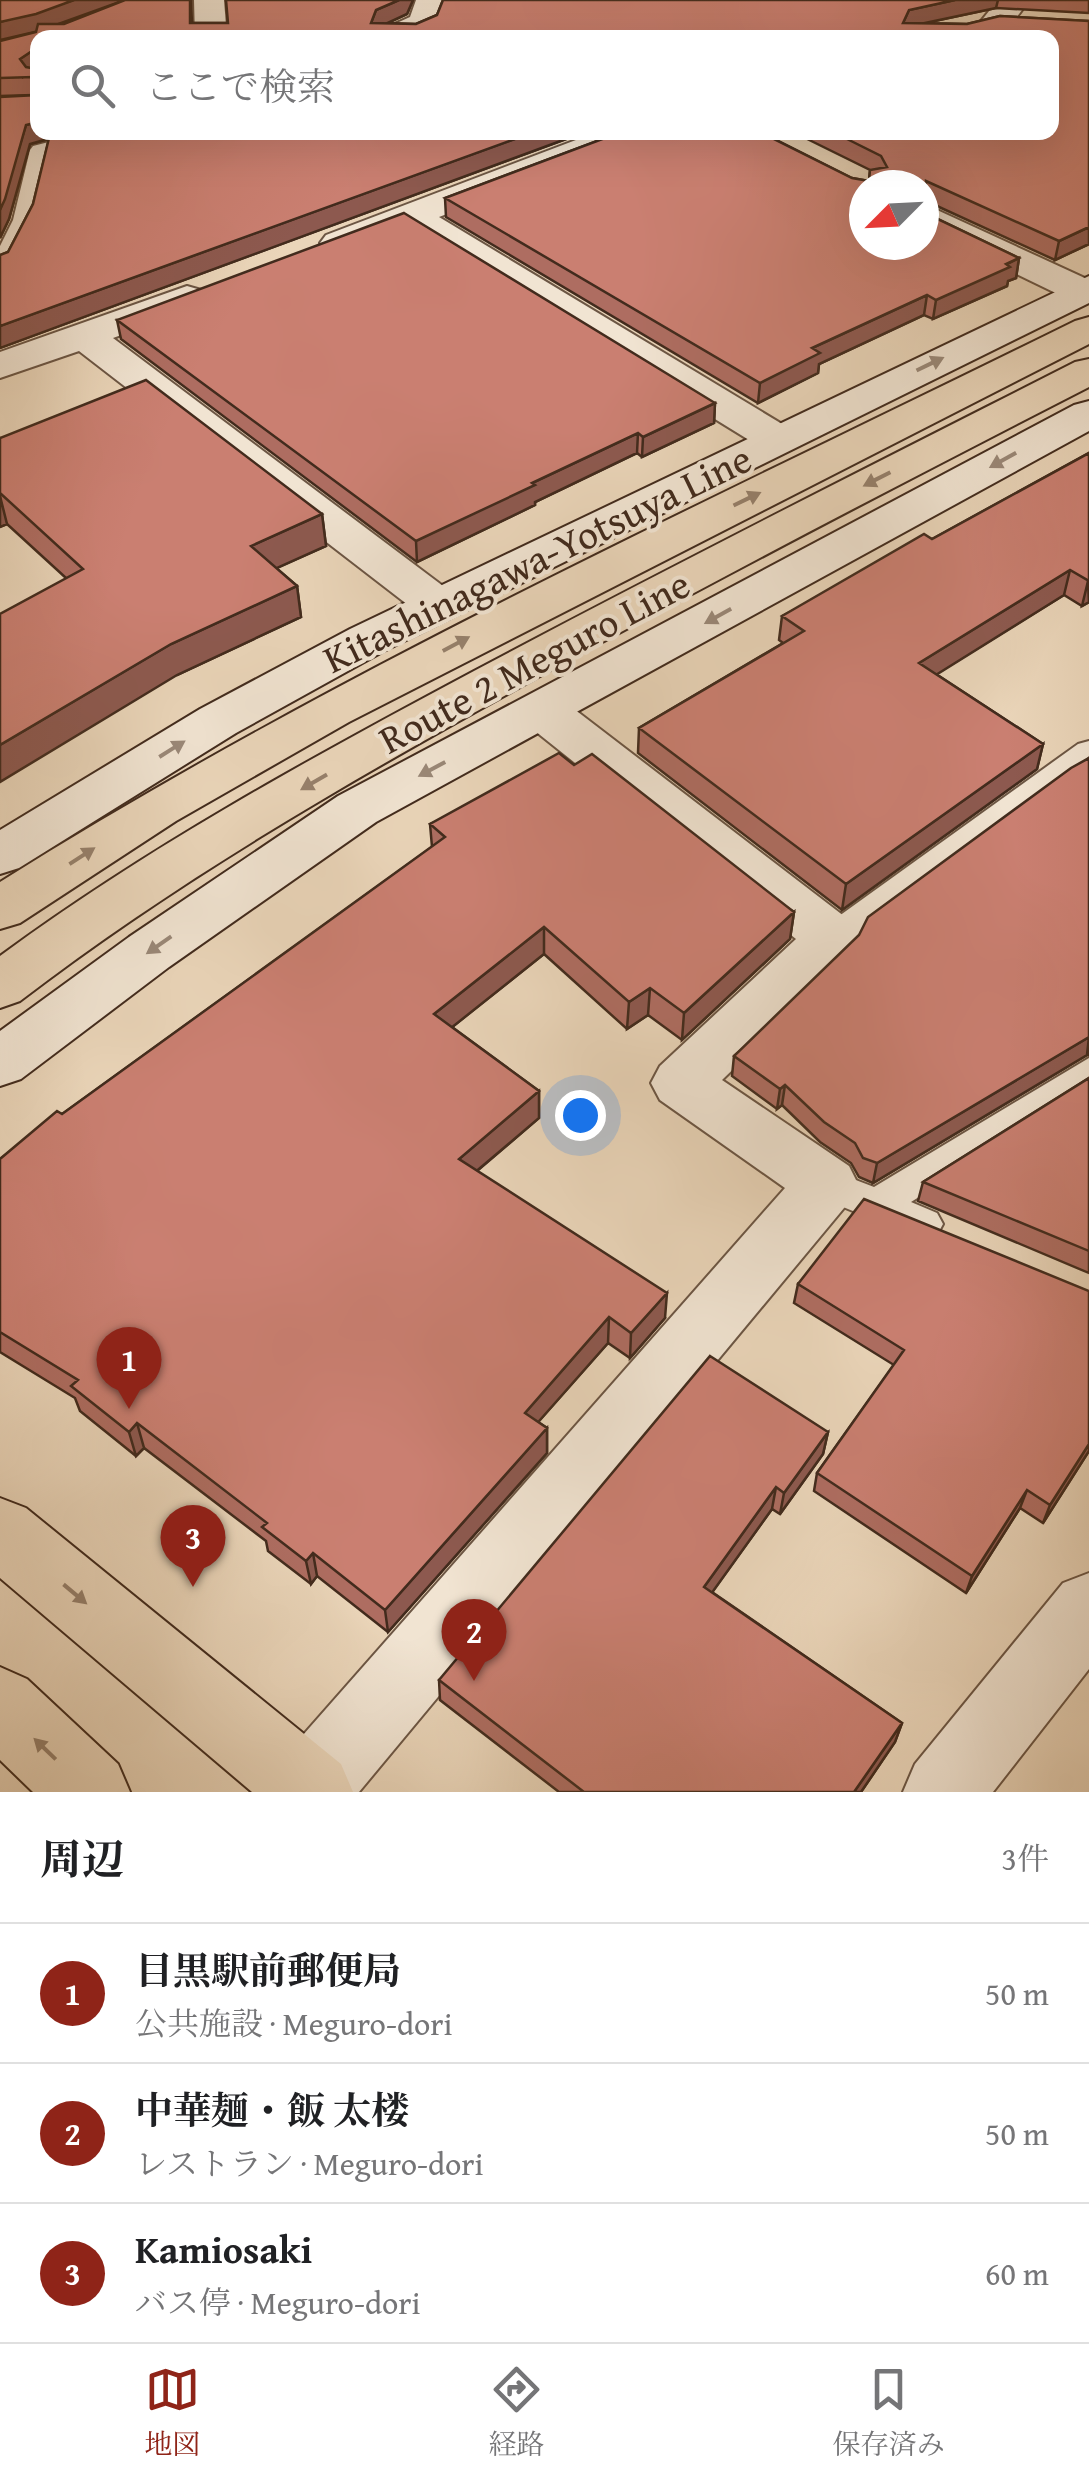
<!DOCTYPE html>
<html lang="ja">
<head>
<meta charset="utf-8">
<style>
  body { margin:0; font-family:"Gentium Book Plus","Noto Serif JP",serif; background:#f6f6f6; color:#202124 }
  .compass { position:absolute; left:849px; top:170px; width:90px; height:90px; border-radius:50%; background:#fff; box-shadow:0 10px 40px #0002; rotate:246deg }
  .you { position:absolute; left:580px; top:1115px; width:35px; height:35px; margin:-25px; border:8px solid #fff; border-radius:50%; background:#1a73e8; box-shadow:0 0 0 15px #1a73e833 }
  .badge { display:grid; place-items:center; width:65px; height:65px; border-radius:50%; background:#8f2418; color:#fff; font-size:32px; font-weight:700 }
  .pin { position:absolute; translate:-50% -82px; filter:drop-shadow(0 2px 5px #0008) }
  .pin::after { content:''; position:absolute; top:52px; width:35px; height:30px; background:inherit; clip-path:polygon(0 0,100% 0,50% 100%) }
  .list { margin:0; padding:0; list-style:none }
  h2 { display:flex; justify-content:space-between; align-items:center; height:130px; margin:0; padding:0 40px; font-size:42px }
  h2 small { font-size:32px; font-weight:400; color:#757577 }
  .list li { display:grid; grid-template-columns:65px 1fr auto; gap:30px; align-items:center; box-sizing:border-box; height:140px; padding:0 40px; border-top:2px solid #e0e0e0 }
  .list b { display:block; font-size:38px; white-space:nowrap }
  .list p { margin:0; font-size:32px; white-space:nowrap; color:#757577 }
  .list em { font-size:32px; font-style:normal; color:#757577 }
  .icon { flex:none; width:55px; height:55px; fill:none; stroke:currentColor; stroke-width:2; stroke-linecap:round; stroke-linejoin:round }
  .map { position:relative; flex:none; width:1089px; height:1792px; overflow:hidden }
  .search { position:absolute; background:#fff; box-shadow:0 10px 40px #0002; left:30px; right:30px; top:30px; height:110px; display:flex; align-items:center; gap:25px; box-sizing:border-box; padding:0 35px; border-radius:20px; color:#757577; font-size:38px }
  .sheet { height:550px; background:#fff }
  nav { display:flex; justify-content:space-around; align-items:center; box-sizing:border-box; height:140px; border-top:2px solid #e0e0e0; background:#fff; font-size:28px; color:#757577 }
  nav a { display:grid; justify-items:center; gap:5px }
  nav .on { color:#8f2418 }
  .map>svg:first-child { display:block }
  .lines { fill:none; stroke-linecap:round; stroke-linejoin:round }
  .lane-casing { stroke:#6c5644; stroke-width:4 }
  .street-casing { stroke:#6c5644; stroke-width:4 }
  .secondary-casing { stroke:#422b1d; stroke-width:4 }
  .primary-casing { stroke:#422b1d; stroke-width:4 }
  .highway-casing { stroke:#422b1d; stroke-width:4 }
  .lane { fill:#f1e4d2; fill-rule:evenodd }
  .street { fill:#f1e4d2; fill-rule:evenodd }
  .secondary { fill:#f1e4d2; fill-rule:evenodd }
  .primary { fill:#ead5b9; fill-rule:evenodd }
  .highway { fill:#ead5b9; fill-rule:evenodd }
  .wall { fill:#ae6d61; stroke:#422b1d; stroke-width:2.5; fill-rule:evenodd }
  .shaded-wall { fill:#8d594f; stroke:#422b1d; stroke-width:2.5 }
  .building { fill:#ca7f71; stroke:#422b1d; stroke-width:2.5; fill-rule:evenodd }
  .oneway { fill:#9a8878 }
  .oneway2 { fill:#96806b }
  .labels { text-anchor:middle; dominant-baseline:central; stroke-width:8; stroke-linejoin:round; paint-order:stroke }
  .street-label { font-size:40px; fill:#422b1d; stroke:#f1e4d2 }
</style>
</head>
<body>
<div class="map">
<svg width="1089" height="1792" viewBox="0 0 1089 1792">
  <rect width="100%" height="100%" fill="#ead5b9"/>
  <filter id="stains"><feTurbulence type="fractalNoise" baseFrequency=".002" numOctaves="4"/><feColorMatrix values="0 0 0 0 .2 0 0 0 0 .09 0 0 0 0 .02 0 0 0 .5 -.17"/></filter>
  <radialGradient id="worn" r=".72"><stop offset=".6" stop-color="#630" stop-opacity="0"/><stop offset="1" stop-color="#630" stop-opacity=".3"/></radialGradient>
  <g class="lines">
    <g class="lane-casing">
      <path id="lane" d="M88,132h37l-76,22c-5,26 -21,114 -49,121v-29l13,-26 17,-70 3,-4z
        M1089,741v25l-244,181 -12,3 -12,-3 -5,-9 5,-9 257,-185z
        M1089,1058v32l-178,112 26,11 6,11 -6,11 -13,5 -13,-5 -97,-40 -6,-11 6,-11 13,-4 47,18z"/>
    </g>
    <g class="street-casing">
      <path id="street" d="M194,0h30l3,38h-32z
        M416,0h34l-9,10 -5,19 -19,9h-42l4,-7 31,-14z
        M998,0h31c-12,17 -20,33 -43,28l-5,-7z
        M597,132h50l-5,7 -203,78 353,213 6,9 -6,9 -15,4 -15,-4 -354,-218 -56,21 -13,3 -13,-3 -6,-8 6,-8z
        M924,204l165,76v21l-21,-2 -144,-70z
        M187,286l14,4 5,8 -5,8 -88,32 342,257 7,10 -7,10 -17,4 -17,-4 -342,-264 -79,27v-26z
        M543,695l18,4 292,224 8,15 -8,15 -131,127 127,86 9,18 -9,18 -490,590h-88l10,-32 504,-572 -125,-88 -9,-17 9,-17 136,-127 -271,-216 -7,-12 7,-12z
        M1089,1573v96l-96,123h-90l12,-28 148,-181z"/>
    </g>
    <g class="secondary-casing">
      <path id="secondary" d="M1089,276v27l-705,348 -148,82 -217,135 -19,6v-44l200,-121 150,-80z
        M1089,401v30l-713,391 -207,145 -148,112 -21,7v-55l129,-94 209,-141 736,-391z"/>
    </g>
    <g class="primary-casing">
      <path id="primary" d="M0,1498l26,10 315,256 12,28h-101l-252,-214z
        M0,1667l27,12 91,85 12,28h-97l-33,-32z"/>
    </g>
    <g class="highway-casing">
      <path id="highway" d="M1089,317v27l-740,378 -173,99 -156,102 -20,6v-47c342,-215 713,-382 1075,-561z
        M1089,359v28c-193,99 -386,199 -576,304 -170,94 -338,191 -493,310l-20,7v-52c149,-110 311,-198 474,-285 199,-106 400,-207 601,-309z"/>
    </g>
    <use href="#lane" class="lane"/>
    <use href="#street" class="street"/>
    <use href="#secondary" class="secondary"/>
    <use href="#primary" class="primary"/>
    <use href="#highway" class="highway"/>
  </g>
  <path class="wall" d="M0,0h191l1,23h36l-2,-23h187l-6,14 -20,9 29,1 21,-9 6,-15h646v13l-93,-5 -71,15 42,1 33,-8 89,5v223l-34,16 -129,-59 -1,12 94,45 -3,20 -8,3 -1,5 -74,33 -9,-4 -105,49 -1,9 -60,30 -312,-186 -1,-19 176,-66h139l92,46 17,3 1,-11 -77,-38h259v-94h-1014v94h547l-585,216v-93l8,-3 25,-48 16,-65 -19,5 -21,75 -9,19v-141l34,-2 -34,1v-55l23,-6 -23,5zM125,0l-61,24h-4zM864,185h60v60h-60z
    M117,320l598,83 -1,20 -72,34 -5,-4 -102,49v3l-118,57 -296,-223z
    M0,438l322,76 4,32 -50,22 21,18 4,31 -124,58 -111,-97 -59,-54 -7,3z
    M1089,453v149l-7,4 -18,-11 -128,79 107,70 -6,25 -195,141 -204,-157 1,-25 144,-85 -4,-3 3,-24 150,-77z
    M1089,758v297h-2l-214,128 -14,-6 -8,-14 -31,-21 -38,-37 -5,4 -45,-33 2,-20z
    M574,765l220,147 -4,27 -108,101 -34,-25 -21,14 -83,-75 -92,73 87,64v27l-62,53 188,147 -35,40 -22,-15 -70,79 9,6v25l-159,179 -71,-56 -6,8 -43,-33 -2,-10 -122,-93 -8,8 -56,-45 -5,-13 -75,-46v-193l432,-312 -2,-23z
    M1089,1078v195l-171,-72 5,-19z
    M798,1284l291,167 -46,72 -23,-15 -54,85 -152,-102 3,-18 77,-108 -100,-62z
    M828,1432l-5,22 -43,60 -8,-5 -60,83 190,131 -7,19 -34,50h-302l-119,-92 -1,-20z"/>
  <path class="shaded-wall" d="M74,0h51l-86,31 -39,9v-18z
    M399,0h14l-6,14 -30,14 -6,-5 5,-13z
    M955,0h43l-2,8 -90,19 -3,-4 6,-13z
    M35,49l3,19 -15,9 -3,-18z
    M38,122v10h34l-42,12 -21,75 -9,19v-28l26,-85z
    M534,132h51l-585,216v-22z
    M1089,227v17l-34,16 4,-19z
    M1019,258l-3,20 -8,3 -1,5 -74,33 3,-19z
    M927,295l-3,20 -105,49 -1,9 -60,30 2,-20 52,-35z
    M715,403l-1,20 -72,34 1,-20z
    M638,433l-1,20 -102,49v3l-118,57 -1,-21 116,-58z
    M0,496l7,28 -7,3z
    M322,514l4,32 -71,32 -4,-32z
    M1070,570l-6,25 -149,93 4,-25z
    M1088,581l1,21 -7,4z
    M297,586l4,31 -124,58 -177,107v-37l171,-101z
    M1043,744l-6,25 -195,141 4,-26z
    M794,912l-4,27 -108,101 2,-27z
    M544,927v27l-108,86 -2,-26z
    M650,988l-2,27 -21,14 2,-27z
    M1089,1037l-2,18 -214,128 4,-20z
    M785,1085l-3,20 -5,4 3,-20z
    M539,1091v27l-79,67 -1,-26z
    M667,1293l-2,25 -35,40 1,-25z
    M609,1317l-1,26 -83,94v-24z
    M137,1423l7,25 -8,8 -7,-24z
    M547,1428v25l-159,179 -3,-22z
    M828,1432l-5,22 -43,60 4,-21z
    M1089,1444v7l-46,72 7,-18z
    M776,1487l-4,22 -71,99 3,-21z
    M1027,1490l-7,18 -54,85 6,-17z
    M313,1553l4,23 -6,8 -5,-23z
    M902,1723l-7,19 -34,50h-7z"/>
  <path class="building" d="M0,0h74l-38,14 -36,8z
    M125,0h65v23h38l-2,-23h173l-23,10 -5,13 45,1 21,-9 6,-15h512l-46,10 -6,13 64,1 33,-8 89,5v206l-30,14 -133,-60 -1,32 94,45 -13,6 4,3 -74,33 -9,-5 -115,53 8,5 -60,30 -315,-185 176,-66h139l92,46 17,3 1,-11 17,-3 -6,-11 -48,-24h219v-94h-1014v42l-4,-3 -34,1v-37l36,-9 2,-8h26zM35,49l2,20 -11,-2 -6,-8zM864,185h60v60h-60z
    M38,91v31l-12,3 -21,74 -5,11v-113l37,-2z
    M69,132h465l-534,194v-71l8,-3 25,-48 16,-66z
    M404,213l311,190 -72,34 -5,-4 -106,50 3,2 -119,56 -299,-221z
    M146,380l176,134 -71,32 46,40 -126,58 -171,101v-131l83,-45 -83,-76v-55z
    M1089,453v128l-19,-11 -151,93 124,81 -197,140 -207,-156 165,-97 -22,-15 142,-82 8,5z
    M559,753l15,12 18,-11 202,158 -110,101 -34,-25 -21,14 -85,-75 -110,87 105,77 -80,68 208,134 -36,40 -22,-16 -84,96 22,15 -162,182 -72,-57 -7,8 -44,-34 5,-4 -130,-100 -8,9 -58,-46 7,-6 -78,-48v-173l57,-48 5,3 383,-277 -15,-13z
    M1089,758v279l-212,126 -14,-5 -8,-15 -31,-21 -39,-37 -5,4 -46,-33 125,-121 9,-18 203,-149z
    M1089,1078v173l-166,-69z
    M864,1199l225,92v153l-39,61 -23,-15 -55,86 -155,-103 87,-123 -106,-66z
    M710,1356l118,76 -44,61 -8,-6 -72,100 198,136 -48,69h-270l-145,-112z"/>
  <defs><path id="oneway-solid" d="M-6-.8H1V-3.2L6.5 0L1 3.2V.8H-6Z" transform="scale(2.5)"/></defs>
  <g class="oneway">
    <use href="#oneway-solid" transform="translate(930 364) rotate(-26)"/>
    <use href="#oneway-solid" transform="translate(1003 460) rotate(151)"/>
    <use href="#oneway-solid" transform="translate(718 616) rotate(151)"/>
    <use href="#oneway-solid" transform="translate(172 749) rotate(-32)"/>
    <use href="#oneway-solid" transform="translate(432 769) rotate(152)"/>
    <use href="#oneway-solid" transform="translate(159 945) rotate(145)"/>
  </g>
  <g class="oneway2">
    <use href="#oneway-solid" transform="translate(877 479) rotate(153)"/>
    <use href="#oneway-solid" transform="translate(747 499) rotate(-26)"/>
    <use href="#oneway-solid" transform="translate(456 644) rotate(-28)"/>
    <use href="#oneway-solid" transform="translate(314 782) rotate(150)"/>
    <use href="#oneway-solid" transform="translate(82 856) rotate(-33)"/>
    <use href="#oneway-solid" transform="translate(75 1594) rotate(40)"/>
    <use href="#oneway-solid" transform="translate(45 1749) rotate(-136)"/>
  </g>
  <g class="labels">
    <g class="street-label">
      <text transform="translate(537 558) rotate(-26)">Kitashinagawa-Yotsuya Line</text>
      <text transform="translate(534 661) rotate(-28)">Route 2 Meguro Line</text>
    </g>
  </g>
  <rect width="100%" height="100%" filter="url(#stains)"/>
  <rect width="100%" height="100%" fill="url(#worn)"/>
</svg>
<svg class="compass" viewBox="-18 -18 36 36"><path d="M0-13l5 13h-10z" fill="#e53935"/><path d="M0 13l5-13h-10z" fill="#757577"/></svg>
<div class="you"></div>
<div class="pin badge" style="left:129px;top:1409px">1</div>
<div class="pin badge" style="left:474px;top:1681px">2</div>
<div class="pin badge" style="left:193px;top:1587px">3</div>
<div class="search"><svg class="icon" aria-label="search" viewBox="0 0 24 24"><circle cx="10" cy="10" r="6"/><path d="M15 15l6 6"/></svg>ここで検索</div>
</div>
<section class="sheet">
<h2>周辺<small>3件</small></h2>
<ul class="list">
<li><span class="badge">1</span><div><b>目黒駅前郵便局</b><p>公共施設 · Meguro-dori</p></div><em>50 m</em></li>
<li><span class="badge">2</span><div><b>中華麺・飯 太楼</b><p>レストラン · Meguro-dori</p></div><em>50 m</em></li>
<li><span class="badge">3</span><div><b>Kamiosaki</b><p>バス停 · Meguro-dori</p></div><em>60 m</em></li>
</ul>
</section>
<nav>
<a class="on"><svg class="icon" aria-label="map" viewBox="0 0 24 24"><path d="M3 6l6-2 6 2 6-2v14l-6 2-6-2-6 2zM9 4v14M15 6v14"/></svg>地図</a>
<a><svg class="icon" aria-label="directions" viewBox="0 0 24 24"><path d="M12 3l9 9-9 9-9-9zM9 14v-3h6M13 9l2 2-2 2"/></svg>経路</a>
<a><svg class="icon" aria-label="saved" viewBox="0 0 24 24"><path d="M7 4h10v16l-5-4-5 4z"/></svg>保存済み</a>
</nav>
</body>
</html>
